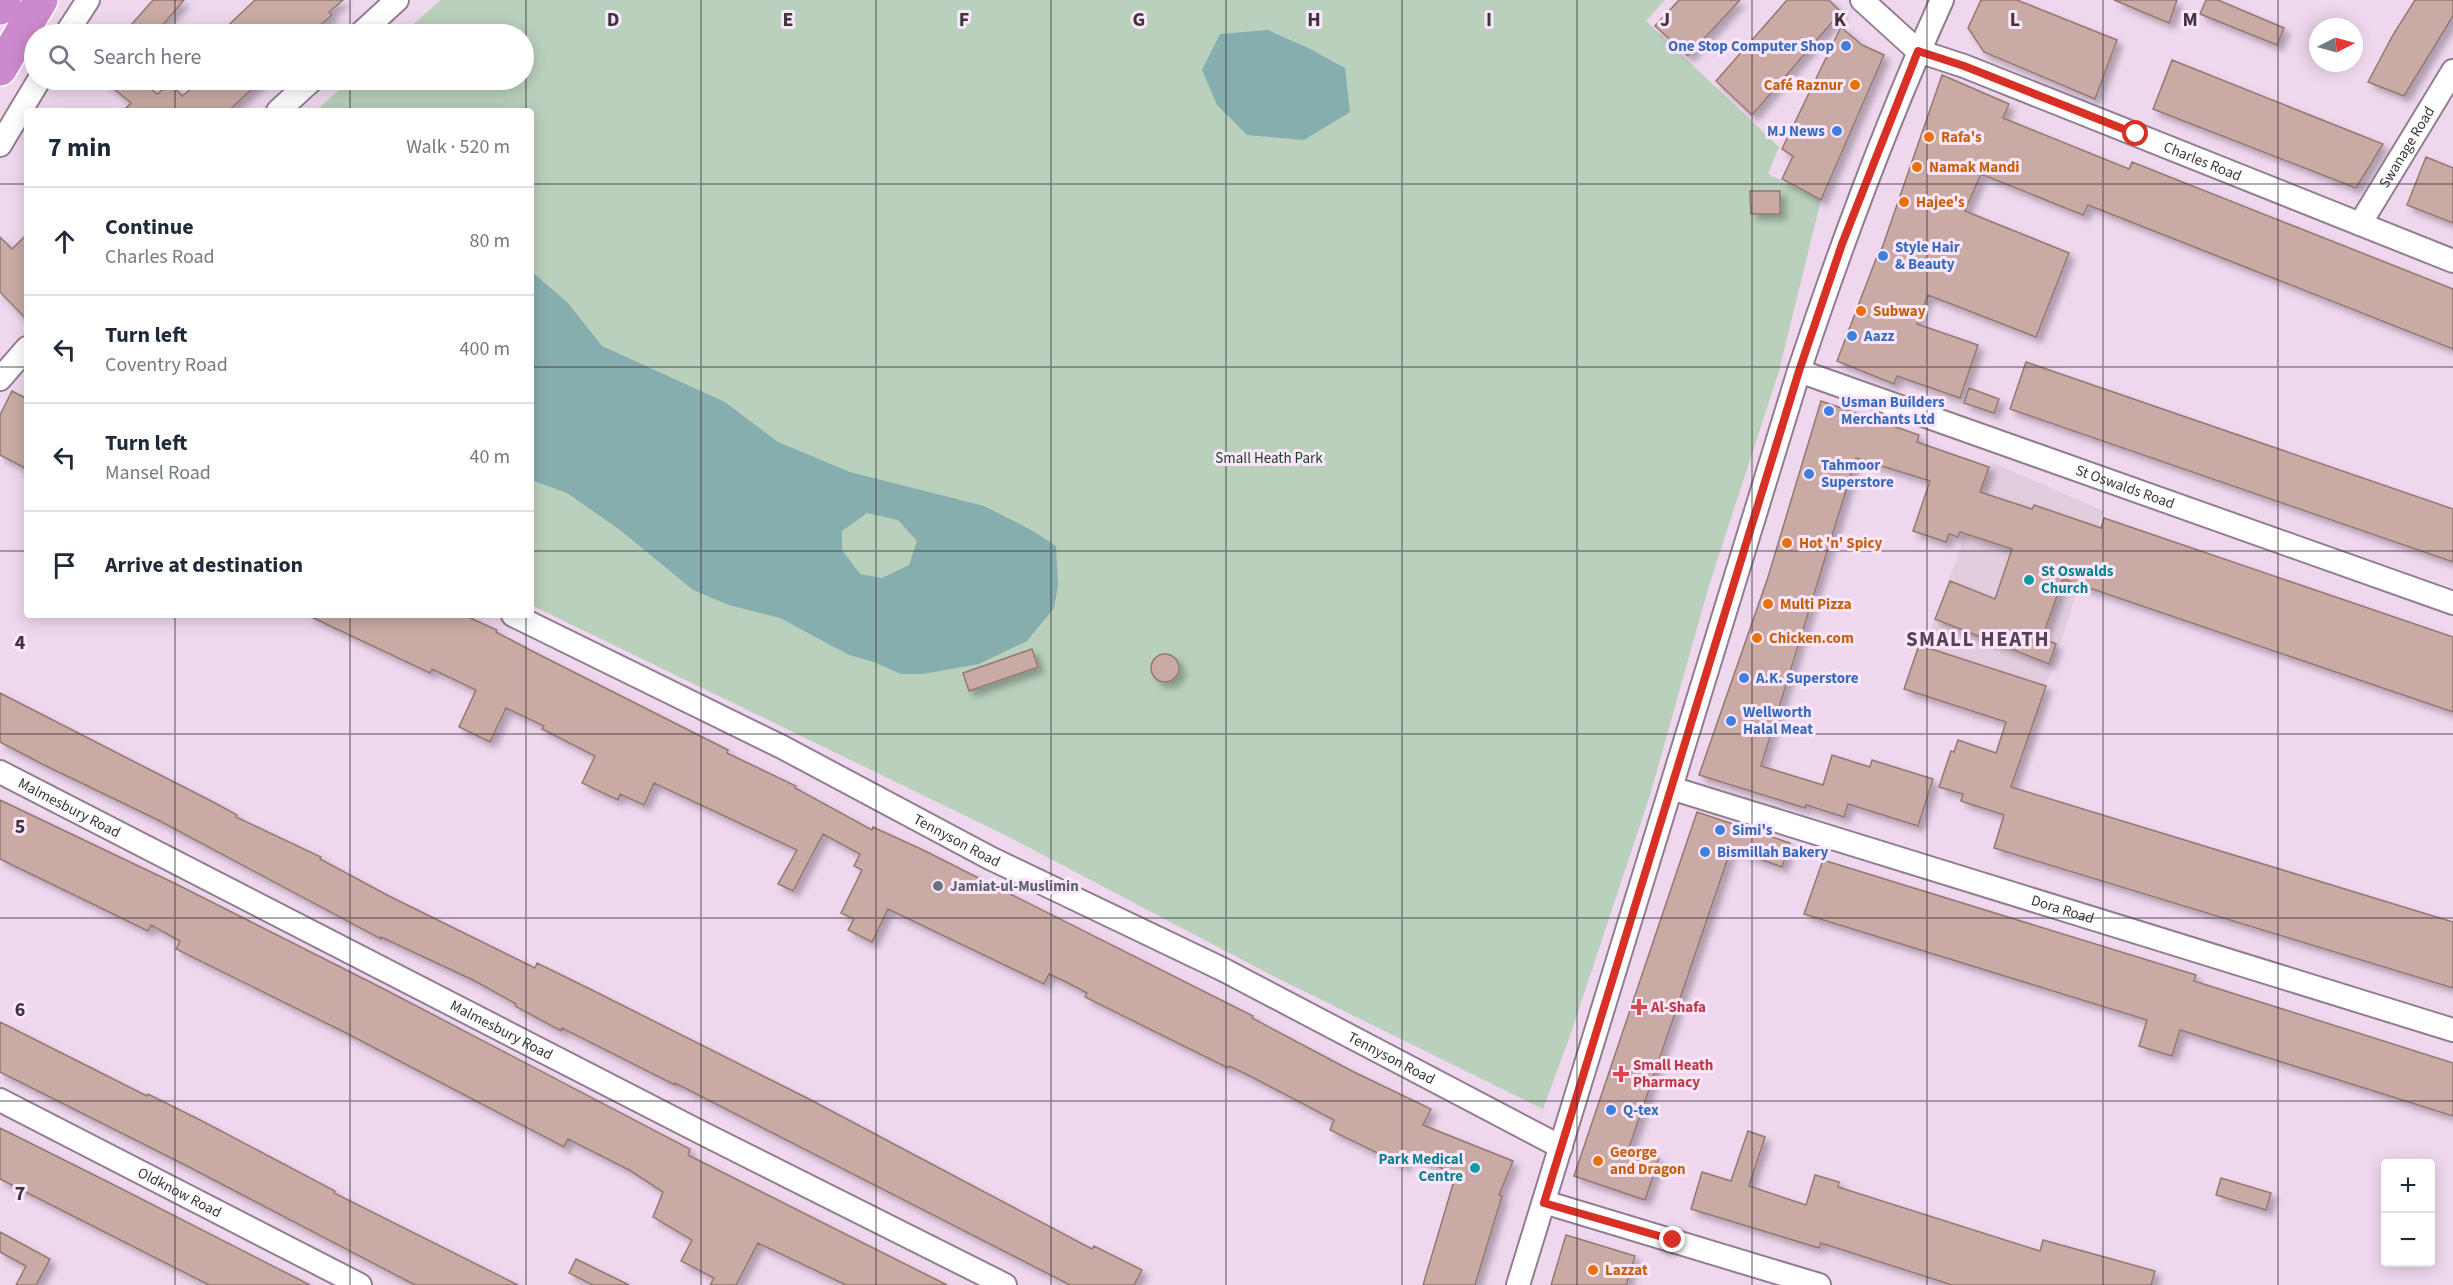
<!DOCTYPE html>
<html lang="en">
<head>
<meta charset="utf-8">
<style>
  body { margin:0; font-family:"Source Sans 3",sans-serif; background:#f2f2f3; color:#1f2937 }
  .controls { position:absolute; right:18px; bottom:18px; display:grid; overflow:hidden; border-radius:6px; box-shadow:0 3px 15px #0003 }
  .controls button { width:54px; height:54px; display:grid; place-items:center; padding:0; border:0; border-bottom:2px solid #e0e1e3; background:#fff; color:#1f2937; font:30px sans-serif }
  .compass { position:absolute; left:2309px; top:18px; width:54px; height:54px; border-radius:50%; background:#fff; box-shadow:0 3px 15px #0003; rotate:84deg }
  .stop { position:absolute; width:18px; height:18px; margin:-14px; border:4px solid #d93025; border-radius:50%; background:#fff }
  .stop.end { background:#d93025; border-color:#fff; box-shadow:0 2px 6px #0008 }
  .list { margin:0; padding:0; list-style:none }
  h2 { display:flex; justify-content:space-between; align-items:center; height:78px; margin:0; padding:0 24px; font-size:26px }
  h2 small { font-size:20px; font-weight:400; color:#747a83 }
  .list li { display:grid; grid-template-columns:39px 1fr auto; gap:18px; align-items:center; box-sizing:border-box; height:108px; padding:0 24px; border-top:2px solid #e0e1e3 }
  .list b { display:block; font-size:22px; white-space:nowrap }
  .list p { margin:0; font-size:20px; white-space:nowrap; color:#747a83 }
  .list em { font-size:20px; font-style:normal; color:#747a83 }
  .icon { flex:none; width:33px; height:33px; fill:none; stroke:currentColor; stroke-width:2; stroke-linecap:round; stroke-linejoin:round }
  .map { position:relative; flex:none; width:2453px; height:1285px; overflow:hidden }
  .search { position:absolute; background:#fff; box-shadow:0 3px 15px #0003; left:24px; top:24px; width:510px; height:66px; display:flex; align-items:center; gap:15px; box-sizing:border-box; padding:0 21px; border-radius:33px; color:#747a83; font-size:22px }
  .panel { position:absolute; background:#fff; box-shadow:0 3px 15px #0003; left:24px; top:108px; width:510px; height:510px; border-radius:6px }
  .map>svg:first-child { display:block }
  .education { fill:#e1cddd }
  .green { fill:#b9d0bc }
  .water { fill:#87aeaf; fill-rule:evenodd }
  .building { fill:#c9aaa4; stroke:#957873; stroke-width:1.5; filter:url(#shadow) }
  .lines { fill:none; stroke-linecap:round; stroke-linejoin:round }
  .minor-casing { stroke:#917d91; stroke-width:26 }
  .highway-casing { stroke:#fff; stroke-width:36 }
  .minor { stroke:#fff; stroke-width:22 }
  .highway { stroke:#cd89cd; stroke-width:33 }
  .route { stroke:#d93025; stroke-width:8 }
  .grid { fill:none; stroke:#3d343c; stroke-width:1.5; stroke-opacity:0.55 }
  .shop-dot { fill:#3f7fe0; stroke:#fce6fc; stroke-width:2 }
  .food-dot { fill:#e8710a; stroke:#fce6fc; stroke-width:2 }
  .culture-dot { fill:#0f9aa8; stroke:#fce6fc; stroke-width:2 }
  .worship-dot { fill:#6b7280; stroke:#fce6fc; stroke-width:2 }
  .health-dot { fill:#e0444e; stroke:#fce6fc; stroke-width:2 }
  .labels { text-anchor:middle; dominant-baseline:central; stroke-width:6; stroke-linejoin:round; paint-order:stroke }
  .shop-label { font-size:15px; font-weight:bold; fill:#366cbe; stroke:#fce6fc; text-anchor:start }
  .food-label { font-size:15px; font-weight:bold; fill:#c56008; stroke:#fce6fc; text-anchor:start }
  .street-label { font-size:15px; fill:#3d343c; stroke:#fce6fc }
  .park-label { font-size:15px; fill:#173f1f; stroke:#fce6fc }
  .culture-label { font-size:15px; font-weight:bold; fill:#0d838f; stroke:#fce6fc; text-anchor:start }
  .worship-label { font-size:15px; font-weight:bold; fill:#5b616d; stroke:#fce6fc; text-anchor:start }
  .health-label { font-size:15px; font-weight:bold; fill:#be3a42; stroke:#fce6fc; text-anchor:start }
  .district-label { font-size:21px; font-weight:bold; letter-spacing:1.5px; fill:#554355; stroke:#fce6fc }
  .grid-label { font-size:20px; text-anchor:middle; font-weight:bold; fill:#3d343c; stroke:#fce6fc; stroke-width:6; stroke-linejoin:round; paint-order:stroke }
</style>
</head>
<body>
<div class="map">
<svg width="2453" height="1285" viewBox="0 0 2453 1285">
  <defs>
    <filter id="shadow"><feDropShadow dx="5.5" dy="5.5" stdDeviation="3" flood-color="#0004"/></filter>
  </defs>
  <rect width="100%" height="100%" fill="#efd8ee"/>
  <path class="education" d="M1991,462l113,49 -58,175 -121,-40z"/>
  <path class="green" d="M441,0h1224l-19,21 133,126 -11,27 53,26 -42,171 -71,218 -57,203 -81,244 -27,73 -268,-132 -270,-142 -474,-230v-494h-216l36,-31h173v-46h-122z"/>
  <path class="water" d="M1268,30l40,18 37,20 5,44 -46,28 -57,-5 -30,-30 -15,-35 18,-36z
    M531,271l37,32 34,43 123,56 53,40 72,30 134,34 49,25 23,15 2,39 -4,23 -27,33 -48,23 -56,10h-22l-27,-12 -25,-7 -69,-37 -51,-13 -36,-15 -73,-60 -53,-37 -36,-13zM867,513l31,7 19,21 -8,24 -27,13 -22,-4 -18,-24v-19z"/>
  <path class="building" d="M153,0h31l-29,34h-32z
    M255,0h88l-14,12 3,3 -22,19h-91z
    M1679,0h61l-52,56 -33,-30z
    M1787,0h42l12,12 -89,103 -36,-34z
    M1981,0h36l100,40 -22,59 -111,-47 -16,-24z
    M2114,0h63l-8,23z
    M2206,0h12l66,28 -7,17 -77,-31z
    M2415,0h38v16l-49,80 -36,-14 25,-47z
    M1841,27l21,18 22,10 -63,145 -39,-21 11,-23 -11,-7z
    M2172,60l183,73 28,11 -27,44 -203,-79z
    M1942,75l67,29 -6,14 126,51 3,-7 321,127v60l-365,-144 -5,10 -102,-41 -16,37 104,42 -33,84 -108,-42 -11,29 61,21 -18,53 -63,-22 -3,8 -57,-23 42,-110h2z
    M103,80h37l17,14 13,-11 12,13 20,-16h2l8,8 10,-8h40l-34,31h-105l8,-8z
    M2426,157l27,11v55l-46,-18z
    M1750,191h30v23h-29z
    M27,234v86l-27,-28v-55l12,12z
    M2026,362l427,147v53l-443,-153z
    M1969,388l30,11 -5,14 -30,-10z
    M12,391l15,8v70l-27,-14v-40z
    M1821,401l98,34 -2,7 72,25 -9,25 52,17 2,-4 67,23 3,-10 349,119v75l-390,-133 -21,59 14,6 -7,20 -114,-45 15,-38 45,18 17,-50 -52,-17 -2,5 -9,-3 -3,8 -33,-11 17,-50 -74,-23 -95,308 62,19 9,-30 38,12 2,-7 61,19 -15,47 -70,-22 -4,13 -38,-12 -1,3 -106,-33 69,-198z
    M307,615h157l33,15 -1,2 36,19 196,99 -1,3 69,33 -1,2 77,42 1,-3 48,22 332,167 -1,2 100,53 79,38 -8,16 90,36 -14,34 3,1 -27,89h-52l33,-111 -47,-19 -5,11 -74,-36 4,-10 -86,-45 -19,-9 -1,2 -143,-71 2,-4 -19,-10 -19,-9 -5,10 -156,-75 -16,33 -24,-12 6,-11 -13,-6 21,-43 -8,-4 6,-12 -37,-20 -30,57 -15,-7 19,-34 -143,-67 -10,22 -24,-11 -2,6 -36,-17 13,-27 -53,-27 2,-3 -38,-18 -16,34 -31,-15 17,-37 -44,-21 -2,4z
    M1919,645l127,41 -35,101 442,135v66l-459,-140 10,-33 -43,-14 2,-7 -24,-7 12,-36 3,1 4,-12 38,13 10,-31 -102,-33z
    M1032,649l6,18 -69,24 -6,-18z
    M1151 668a14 14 0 1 1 28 0a14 14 0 1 1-28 0Z
    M0,693l217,111 20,11 -1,2 85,40 -1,2 69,37 146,72 2,-5 51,25 219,110 285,151 2,-3 48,24 -8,15h-64l-395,-202v2l-113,-57 -1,3 -46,-25 1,-2 -41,-23 -94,-44v2l-225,-120 -110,-53 -46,-24z
    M0,800l174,83 208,105 308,161 -2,6 259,130h-101l-88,-42 -22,42h-26l4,-7 -33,-17 11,-21 -39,-23 10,-25 -32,-21 -63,-32 -4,8 -218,-114 -170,-84 4,-8 -29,-16 -3,6 -148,-72z
    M1697,812l93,31 -8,24 -51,-18 -102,299 30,10 -14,42 -71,-24z
    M1823,860l373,115 -2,6 259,82v53l-273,-86 -8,26 -33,-10 8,-26 -343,-106z
    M0,1022l147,74 1,-2 58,29 129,68 -1,2 184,92h-103l-226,-118 -189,-95z
    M0,1128l118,59 192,98h-101l-128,-65 -81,-41z
    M1748,1131l17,6 -16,49 57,19 9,-30 24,7 -1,5 202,64 3,-11 112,31 -4,14h-199l-131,-42 -2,5 -128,-39 11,-37 29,9z
    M2221,1178l50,15 -5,17 -50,-15z
    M0,1232l50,27 -14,26h-20l10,-19 -26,-14z
    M1566,1235l69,21 -9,29h-75z
    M576,1259l53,26h-36l-24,-12z"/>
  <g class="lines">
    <g class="minor-casing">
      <g id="minor">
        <path id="s1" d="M1862,0l56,51 46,15 489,195"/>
        <path d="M66,34l22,-34"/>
        <path d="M360,34l37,-34"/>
        <path d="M278,111l34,-31"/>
        <path d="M0,145l39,-65"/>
        <path id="s2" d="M2360,224l93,-153"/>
        <path id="s3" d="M1799,371l654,232"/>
        <path d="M0,379l27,-31"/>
        <path id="s4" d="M513,615l269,132 208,111 234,112 337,177"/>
        <path id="s5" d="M0,772l700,360 305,153"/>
        <path id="s6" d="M1671,788l782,242"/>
        <path id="s7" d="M0,1100l360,185"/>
        <path d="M1544,1202l275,83"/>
        <path d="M1518,1285l281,-914c42,-126 88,-250 143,-371"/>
      </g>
    </g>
    <g class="highway-casing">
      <path id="highway" d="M0,8l4,-8
        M0,69l41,-69"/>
    </g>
    <use href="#minor" class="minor"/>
    <use href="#highway" class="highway"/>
  </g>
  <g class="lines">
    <path class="route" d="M1673,1240l-129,-37 255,-832 43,-127 76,-193 46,15 172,68"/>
  </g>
  <path class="grid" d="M175,0v34M350,0v34M526,0v111M701,0v1285M876,0v1285M1051,0v1285M1226,0v1285M1402,0v1285M1577,0v1285M1752,0v1285M1927,0v1285M2103,0v1285M2278,0v1285M175,80v31M350,80v31M0,184h27M531,184h1922M0,367h27M531,367h1922M0,551h27M531,551h1922M175,615v670M350,615v670M526,615v670M0,734h2453M0,918h2453M0,1101h2453"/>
  <g class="shop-dot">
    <circle cx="1846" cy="46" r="6"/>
    <circle cx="1837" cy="131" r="6"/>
    <circle cx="1883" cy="256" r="6"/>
    <circle cx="1852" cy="336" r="6"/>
    <circle cx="1829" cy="411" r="6"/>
    <circle cx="1809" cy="474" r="6"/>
    <circle cx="1744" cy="678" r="6"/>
    <circle cx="1731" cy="721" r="6"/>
    <circle cx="1720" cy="830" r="6"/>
    <circle cx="1705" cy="852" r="6"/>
    <circle cx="1611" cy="1110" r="6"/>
  </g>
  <g class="food-dot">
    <circle cx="1855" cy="85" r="6"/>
    <circle cx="1929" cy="137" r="6"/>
    <circle cx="1917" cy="167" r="6"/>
    <circle cx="1904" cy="202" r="6"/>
    <circle cx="1861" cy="311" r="6"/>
    <circle cx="1787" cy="543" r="6"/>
    <circle cx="1768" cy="604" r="6"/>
    <circle cx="1757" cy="638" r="6"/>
    <circle cx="1598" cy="1161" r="6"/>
    <circle cx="1593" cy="1270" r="6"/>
  </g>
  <g class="culture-dot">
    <circle cx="2029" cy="580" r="6"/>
    <circle cx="1475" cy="1168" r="6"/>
  </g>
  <circle class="worship-dot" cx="938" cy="886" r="6"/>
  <g class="health-dot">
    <path d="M1636 998h6v6h6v6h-6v6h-6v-6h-6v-6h6z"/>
    <path d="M1618 1065h6v6h6v6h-6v6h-6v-6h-6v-6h6z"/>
  </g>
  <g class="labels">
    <g class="shop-label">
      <text x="1834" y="46" text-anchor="end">One Stop Computer Shop</text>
      <text x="1825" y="131" text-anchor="end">MJ News</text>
      <text x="1895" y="247">Style Hair<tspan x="1895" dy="17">&amp; Beauty</tspan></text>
      <text x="1864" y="336">Aazz</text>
      <text x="1841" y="402">Usman Builders<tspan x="1841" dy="17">Merchants Ltd</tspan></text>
      <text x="1821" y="465">Tahmoor<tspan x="1821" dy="17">Superstore</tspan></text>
      <text x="1756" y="678">A.K. Superstore</text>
      <text x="1743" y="712">Wellworth<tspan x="1743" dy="17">Halal Meat</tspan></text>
      <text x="1732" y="830">Simi's</text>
      <text x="1717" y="852">Bismillah Bakery</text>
      <text x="1623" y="1110">Q-tex</text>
    </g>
    <g class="food-label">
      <text x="1843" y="85" text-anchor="end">Café Raznur</text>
      <text x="1941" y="137">Rafa's</text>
      <text x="1929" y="167">Namak Mandi</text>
      <text x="1916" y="202">Hajee's</text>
      <text x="1873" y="311">Subway</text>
      <text x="1799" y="543">Hot 'n' Spicy</text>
      <text x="1780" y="604">Multi Pizza</text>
      <text x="1769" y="638">Chicken.com</text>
      <text x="1610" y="1152">George<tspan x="1610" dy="17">and Dragon</tspan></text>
      <text x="1605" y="1270">Lazzat</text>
    </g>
    <g class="street-label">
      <text stroke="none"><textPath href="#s2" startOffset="90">Swanage Road</textPath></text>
      <text stroke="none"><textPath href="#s1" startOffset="381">Charles Road</textPath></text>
      <text stroke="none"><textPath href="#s3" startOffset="346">St Oswalds Road</textPath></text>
      <text stroke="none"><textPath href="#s5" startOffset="78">Malmesbury Road</textPath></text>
      <text stroke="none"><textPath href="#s4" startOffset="498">Tennyson Road</textPath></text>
      <text stroke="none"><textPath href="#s6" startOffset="410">Dora Road</textPath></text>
      <text stroke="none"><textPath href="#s5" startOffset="564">Malmesbury Road</textPath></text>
      <text stroke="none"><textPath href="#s4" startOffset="984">Tennyson Road</textPath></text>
      <text stroke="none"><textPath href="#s7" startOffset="202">Oldknow Road</textPath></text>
    </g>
    <g class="park-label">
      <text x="1269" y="458">Small Heath Park</text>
    </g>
    <g class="culture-label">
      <text x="2041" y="571">St Oswalds<tspan x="2041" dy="17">Church</tspan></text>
      <text x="1463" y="1159" text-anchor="end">Park Medical<tspan x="1463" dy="17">Centre</tspan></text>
    </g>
    <g class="worship-label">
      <text x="950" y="886">Jamiat-ul-Muslimin</text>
    </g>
    <g class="health-label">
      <text x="1651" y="1007">Al-Shafa</text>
      <text x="1633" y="1065">Small Heath<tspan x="1633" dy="17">Pharmacy</tspan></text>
    </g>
    <g class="district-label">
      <text x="1978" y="639">SMALL HEATH</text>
    </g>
  </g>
  <g class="grid-label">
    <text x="613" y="26">D</text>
    <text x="788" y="26">E</text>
    <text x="964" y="26">F</text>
    <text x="1139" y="26">G</text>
    <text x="1314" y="26">H</text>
    <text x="1489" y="26">I</text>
    <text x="1665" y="26">J</text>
    <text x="1840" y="26">K</text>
    <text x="2015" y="26">L</text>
    <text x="2190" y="26">M</text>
    <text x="20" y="649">4</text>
    <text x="20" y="833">5</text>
    <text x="20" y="1016">6</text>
    <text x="20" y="1200">7</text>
  </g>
</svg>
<div class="controls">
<button>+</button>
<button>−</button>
</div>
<svg class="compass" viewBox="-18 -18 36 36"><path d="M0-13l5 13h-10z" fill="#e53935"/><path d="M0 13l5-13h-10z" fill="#747a83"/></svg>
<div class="stop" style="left:2136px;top:134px"></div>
<div class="stop end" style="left:1673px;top:1240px"></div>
<div class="search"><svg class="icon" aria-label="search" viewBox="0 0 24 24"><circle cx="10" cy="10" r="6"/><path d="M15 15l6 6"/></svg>Search here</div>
<section class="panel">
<h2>7 min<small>Walk · 520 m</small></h2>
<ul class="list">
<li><svg class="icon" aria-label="ahead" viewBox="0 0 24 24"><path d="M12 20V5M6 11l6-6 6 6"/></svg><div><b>Continue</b><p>Charles Road</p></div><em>80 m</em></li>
<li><svg class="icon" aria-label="left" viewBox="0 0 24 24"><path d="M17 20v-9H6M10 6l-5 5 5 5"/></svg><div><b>Turn left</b><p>Coventry Road</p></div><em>400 m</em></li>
<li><svg class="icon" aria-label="left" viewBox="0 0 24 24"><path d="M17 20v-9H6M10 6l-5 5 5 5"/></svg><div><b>Turn left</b><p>Mansel Road</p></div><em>40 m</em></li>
<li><svg class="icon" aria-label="arrive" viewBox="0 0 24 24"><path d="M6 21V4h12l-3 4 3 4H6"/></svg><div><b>Arrive at destination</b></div></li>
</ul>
</section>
</div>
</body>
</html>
